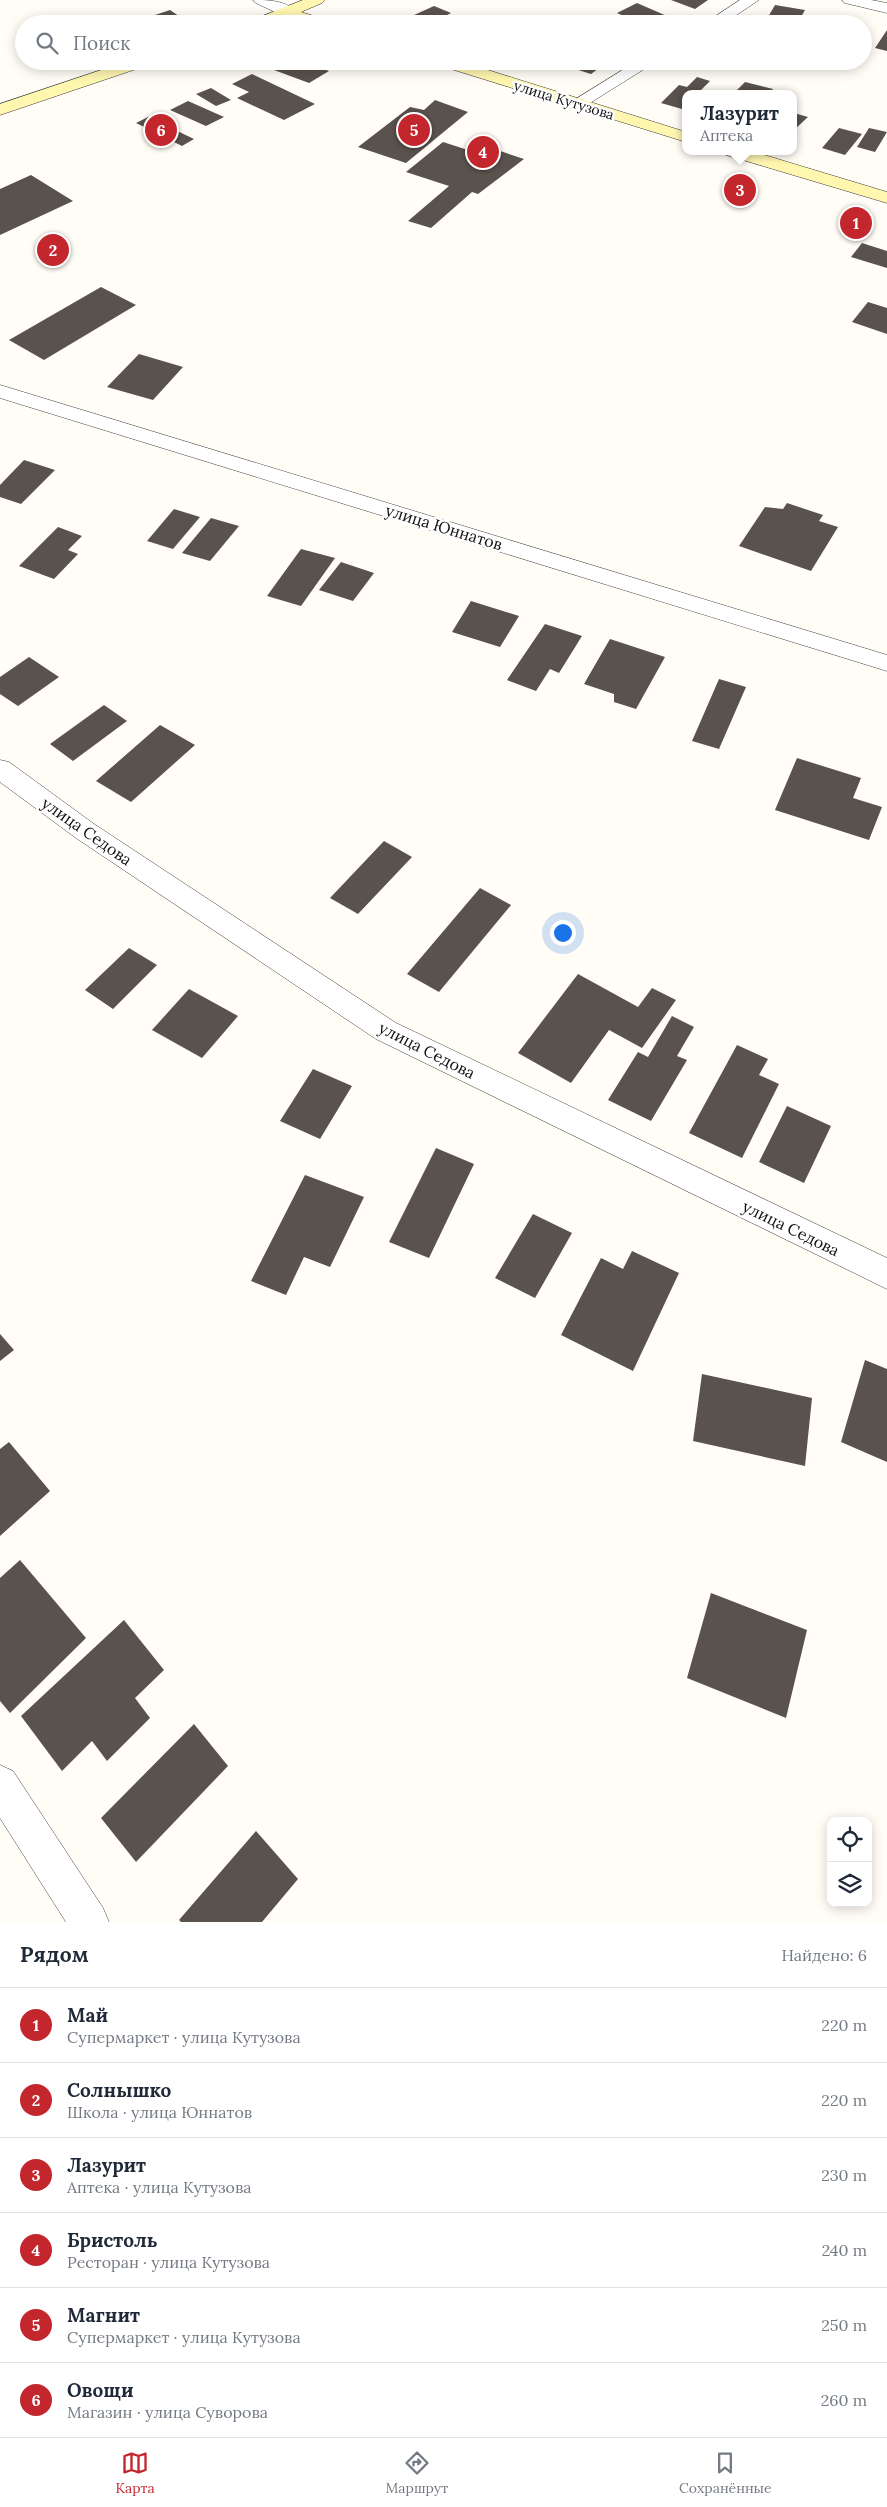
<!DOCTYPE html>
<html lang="ru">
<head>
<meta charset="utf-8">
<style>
  body { margin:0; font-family:Lora,serif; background:#f2f2f3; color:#1f2937 }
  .controls { position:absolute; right:15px; bottom:15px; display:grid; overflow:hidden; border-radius:10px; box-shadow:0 2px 12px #0003 }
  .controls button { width:45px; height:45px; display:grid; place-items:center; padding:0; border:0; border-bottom:1px solid #e0e1e3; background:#fff; color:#1f2937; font:25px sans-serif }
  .you { position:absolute; left:562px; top:932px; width:18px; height:18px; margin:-12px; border:4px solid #fff; border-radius:50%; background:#1a73e8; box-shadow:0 0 0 8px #1a73e833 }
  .badge { display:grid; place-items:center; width:32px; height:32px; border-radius:50%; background:#c4262e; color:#fff; font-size:16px; font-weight:700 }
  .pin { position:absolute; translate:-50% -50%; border:2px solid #fff; box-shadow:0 1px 5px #0006 }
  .popup { position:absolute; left:682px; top:90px; width:115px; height:65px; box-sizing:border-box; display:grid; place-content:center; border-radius:10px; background:#fff; filter:drop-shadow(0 1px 4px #0005); font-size:16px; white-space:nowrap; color:#747a83 }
  .popup b { font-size:19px; color:#1f2937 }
  .popup::after { content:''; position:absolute; left:50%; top:100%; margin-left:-10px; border:10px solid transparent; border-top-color:#fff }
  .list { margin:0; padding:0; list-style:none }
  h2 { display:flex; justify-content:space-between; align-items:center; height:65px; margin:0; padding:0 20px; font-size:21px }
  h2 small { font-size:16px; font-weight:400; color:#747a83 }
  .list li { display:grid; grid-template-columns:32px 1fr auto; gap:15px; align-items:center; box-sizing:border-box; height:75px; padding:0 20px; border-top:1px solid #e0e1e3 }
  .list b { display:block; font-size:19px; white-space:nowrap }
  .list p { margin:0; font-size:16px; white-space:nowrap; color:#747a83 }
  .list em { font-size:16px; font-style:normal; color:#747a83 }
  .icon { flex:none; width:28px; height:28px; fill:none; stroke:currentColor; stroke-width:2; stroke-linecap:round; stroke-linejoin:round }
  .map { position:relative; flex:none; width:887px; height:1922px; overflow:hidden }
  .search { position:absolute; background:#fff; box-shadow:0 2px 12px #0003; left:15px; right:15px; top:15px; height:55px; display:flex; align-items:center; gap:12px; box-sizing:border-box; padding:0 18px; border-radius:28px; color:#747a83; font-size:19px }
  .sheet { height:515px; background:#fff }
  nav { display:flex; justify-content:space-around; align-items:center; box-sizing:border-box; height:70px; border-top:1px solid #e0e1e3; background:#fff; font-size:14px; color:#747a83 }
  nav a { display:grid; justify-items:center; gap:2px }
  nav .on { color:#c4262e }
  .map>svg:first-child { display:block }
  .building { fill:#5a524d }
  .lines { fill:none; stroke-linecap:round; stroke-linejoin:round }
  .street-casing { stroke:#444; stroke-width:1 }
  .secondary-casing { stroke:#333; stroke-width:1 }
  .street { fill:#fff; fill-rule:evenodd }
  .secondary { fill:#fff6b0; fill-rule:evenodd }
  .labels { text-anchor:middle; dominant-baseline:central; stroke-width:5; stroke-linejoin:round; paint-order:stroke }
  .far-street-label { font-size:14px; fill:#111; stroke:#fff }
  .street-label { font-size:16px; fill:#111; stroke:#fff }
</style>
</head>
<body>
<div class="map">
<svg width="887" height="1922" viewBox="0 0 887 1922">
  <rect width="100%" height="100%" fill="#fffdf5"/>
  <path class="building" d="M671,0h37l-13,9z
    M637,3l39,17 -8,4h-27l-24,-11z
    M775,5l30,5 -8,14h-33z
    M434,6l17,7 -21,11h-18l-9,-4z
    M170,10l19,13 -58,1v-1z
    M479,17l16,7h-28z
    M887,30v21l-12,-3z
    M288,61h15l26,10 -20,12 -35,-13z
    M577,61h32l-18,13 -22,-7z
    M252,74l63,30 -31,16 -47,-22 12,-6 -17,-8z
    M697,77l13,4 -13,13h-11v11l-4,4 -21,-6 18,-18 8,2z
    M745,82l28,7 -4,5h-36z
    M211,88l20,12 -15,6 -20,-12z
    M435,100l33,12 -62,51 -48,-16 52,-40 14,3z
    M188,101l36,16 -18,9 -36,-16z
    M794,113l14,4 -14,13z
    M148,117l46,22 -12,7 -46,-23z
    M839,128l23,6 -17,21 -23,-7z
    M869,128l18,4 -12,20 -18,-5z
    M443,142l28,9 8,-7 45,15 -46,35 -6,-2 -41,36 -23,-7 41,-35 -43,-14z
    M31,175l42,26 -73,34v-46z
    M862,243l25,8v17l-36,-11z
    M101,287l35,18 -92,55 -35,-20z
    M868,302l19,6v26l-35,-12z
    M139,354l44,13 -30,33 -46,-13z
    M24,460l31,10 -34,34 -21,-7v-12z
    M787,503l36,12 -4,6 19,6 -27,44 -72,-25 26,-39 18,2z
    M174,509l26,8 -27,32 -26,-8z
    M211,518l28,8 -29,35 -28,-8z
    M58,527l24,9 -14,14 10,4 -24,25 -35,-13z
    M301,549l34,9 -34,48 -34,-10z
    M341,562l33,11 -21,28 -34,-11z
    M471,601l48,15 -19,31 -48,-15z
    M545,624l37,12 -23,37 -9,-4 -14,22 -29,-11z
    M610,639l55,18 -29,52 -22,-7v-8l-30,-10z
    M29,657l30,20 -41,29 -18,-12v-17z
    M719,679l27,8 -27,62 -27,-8z
    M104,705l23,16 -54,40 -23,-17z
    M160,725l35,20 -64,57 -35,-21z
    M797,758l64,20 -8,20 29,9 -13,33 -94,-30z
    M384,841l28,16 -54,57 -28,-16z
    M480,888l31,17 -72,87 -32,-18z
    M129,948l28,17 -44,44 -28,-19z
    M578,974l60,33 14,-19 24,12 -34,48 -33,-18 -38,53 -53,-30z
    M189,989l49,27 -36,42 -50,-28z
    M672,1016l22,11 -17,29 10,4 -36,61 -43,-21 30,-48 10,5z
    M737,1045l31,14 -9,16 20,9 -37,74 -53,-25z
    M313,1069l39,17 -32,53 -40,-18z
    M787,1106l44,20 -27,57 -45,-21z
    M436,1148l38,16 -45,94 -40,-16z
    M305,1175l59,22 -34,70 -26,-10 -18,38 -35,-14z
    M533,1214l39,19 -37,65 -40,-20z
    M632,1251l47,22 -46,98 -72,-36 40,-77 22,11z
    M0,1334l14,16 -14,11z
    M865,1360l22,9v93l-46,-20z
    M702,1374l110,24 -7,68 -112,-25z
    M9,1442l41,49 -50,45v-87z
    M20,1560l66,78 -76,75 -10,-12v-123z
    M711,1593l96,37 -21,88 -99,-40z
    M124,1620l40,50 -29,28 15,20 -43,43 -15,-20 -30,30 -41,-55z
    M194,1724l34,42 -92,96 -35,-44z
    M256,1831l42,48 -36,43h-81l-2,-2z"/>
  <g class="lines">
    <g class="street-casing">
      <path id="street" d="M253,0c15,0 34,0 44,13l-2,3h-12l-27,-13z
        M740,0h19l-36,24h-19z
        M842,0h29l16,3v10l-42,-10z
        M637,61h20l-75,47h-12l-2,-4z
        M0,385l887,270v16l-887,-273z
        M0,760l9,2 85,62 302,199 491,235v31l-511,-250 -300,-201 -76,-56z
        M0,1765l13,6 90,137 6,14h-43l-66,-104z"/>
    </g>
    <g class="secondary-casing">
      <path id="secondary" d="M303,0h22l-3,3 -21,9 29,9 2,3h-25l-20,-7 -16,7h-23l2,-3z
        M128,61h25l-2,3 -151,51v-11z
        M433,61h26l227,71v10l-251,-78z
        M724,151h27l136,41v11l-161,-48z"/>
    </g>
    <use href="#street" class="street"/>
    <use href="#secondary" class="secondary"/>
  </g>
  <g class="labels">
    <g class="far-street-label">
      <text transform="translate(564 100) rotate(17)">улица Кутузова</text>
    </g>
    <g class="street-label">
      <text transform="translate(444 527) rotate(17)">улица Юннатов</text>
      <text transform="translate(87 831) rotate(35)">улица Седова</text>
      <text transform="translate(427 1050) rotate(27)">улица Седова</text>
      <text transform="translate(791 1228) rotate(26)">улица Седова</text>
    </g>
  </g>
</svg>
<div class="controls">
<button><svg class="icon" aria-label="locate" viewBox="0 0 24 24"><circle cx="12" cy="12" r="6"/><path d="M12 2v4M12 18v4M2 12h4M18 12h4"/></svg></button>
<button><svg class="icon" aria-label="layers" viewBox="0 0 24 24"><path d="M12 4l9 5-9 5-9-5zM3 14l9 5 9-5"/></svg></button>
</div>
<div class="you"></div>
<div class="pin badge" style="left:856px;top:223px">1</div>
<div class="pin badge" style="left:53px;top:250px">2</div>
<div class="pin badge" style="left:740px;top:190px">3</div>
<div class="popup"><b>Лазурит</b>Аптека</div>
<div class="pin badge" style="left:483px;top:152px">4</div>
<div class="pin badge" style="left:414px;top:130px">5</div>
<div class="pin badge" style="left:161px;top:130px">6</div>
<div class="search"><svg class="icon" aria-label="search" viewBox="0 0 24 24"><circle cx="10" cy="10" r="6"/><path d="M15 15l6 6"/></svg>Поиск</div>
</div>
<section class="sheet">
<h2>Рядом<small>Найдено: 6</small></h2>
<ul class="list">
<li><span class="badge">1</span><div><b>Май</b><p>Супермаркет · улица Кутузова</p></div><em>220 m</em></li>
<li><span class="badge">2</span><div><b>Солнышко</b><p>Школа · улица Юннатов</p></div><em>220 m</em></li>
<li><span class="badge">3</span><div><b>Лазурит</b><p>Аптека · улица Кутузова</p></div><em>230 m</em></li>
<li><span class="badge">4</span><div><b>Бристоль</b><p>Ресторан · улица Кутузова</p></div><em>240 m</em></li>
<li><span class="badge">5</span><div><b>Магнит</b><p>Супермаркет · улица Кутузова</p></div><em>250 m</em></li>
<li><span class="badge">6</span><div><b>Овощи</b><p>Магазин · улица Суворова</p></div><em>260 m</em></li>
</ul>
</section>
<nav>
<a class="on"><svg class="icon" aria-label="map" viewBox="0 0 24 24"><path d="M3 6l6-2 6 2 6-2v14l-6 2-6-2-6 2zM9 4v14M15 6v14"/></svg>Карта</a>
<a><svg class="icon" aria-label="directions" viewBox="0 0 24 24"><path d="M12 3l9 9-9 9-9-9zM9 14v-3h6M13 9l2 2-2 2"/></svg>Маршрут</a>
<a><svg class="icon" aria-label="saved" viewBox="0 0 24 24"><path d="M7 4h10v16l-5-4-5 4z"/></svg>Сохранённые</a>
</nav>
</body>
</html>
